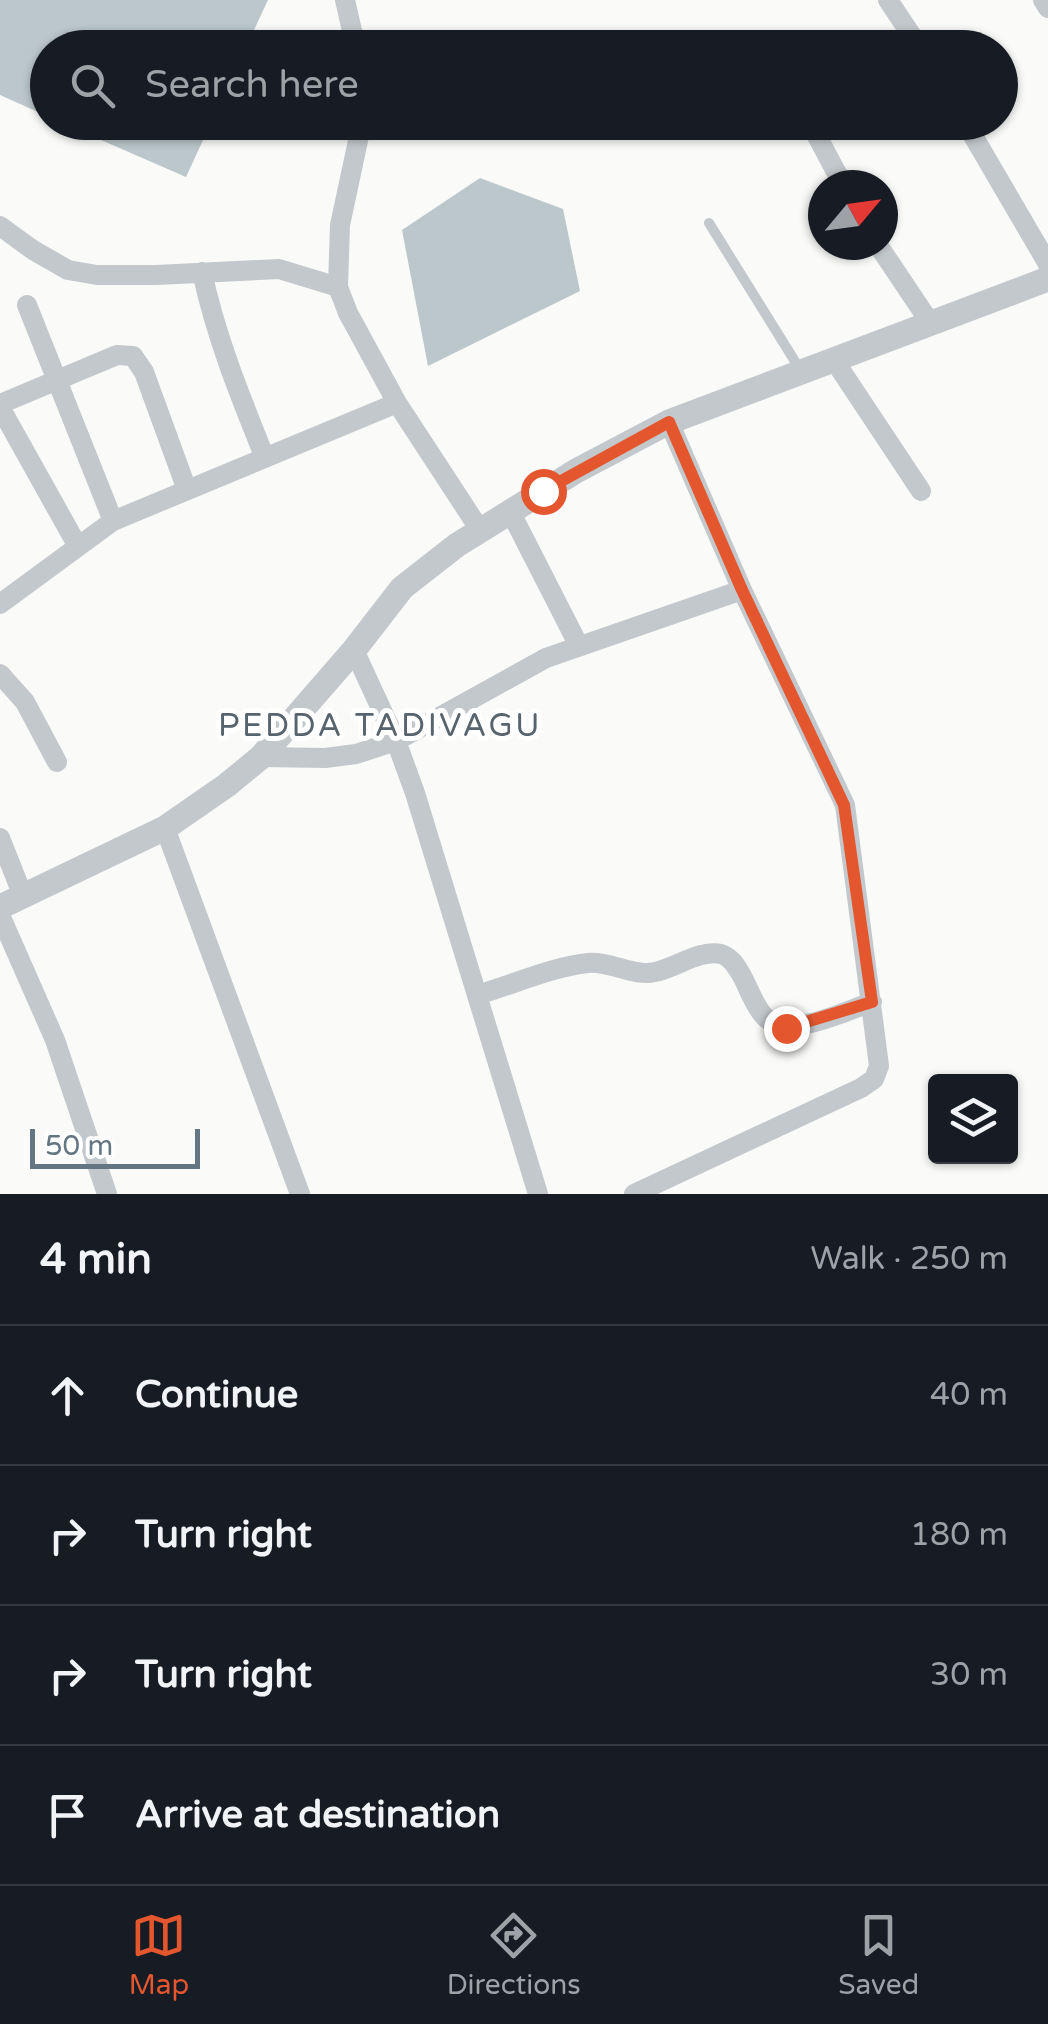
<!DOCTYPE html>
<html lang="en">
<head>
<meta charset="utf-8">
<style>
  body { margin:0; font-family:"Varela Round",sans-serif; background:#20242c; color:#f1f3f6 }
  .controls { position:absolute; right:30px; bottom:30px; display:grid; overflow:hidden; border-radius:10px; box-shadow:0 2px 8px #0004 }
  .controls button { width:90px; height:90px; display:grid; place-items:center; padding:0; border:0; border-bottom:2px solid #363941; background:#171b24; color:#f1f3f6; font:50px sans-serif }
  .compass { position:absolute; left:808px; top:170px; width:90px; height:90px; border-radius:50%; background:#171b24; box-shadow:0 2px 8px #0004; rotate:61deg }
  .scale { position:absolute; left:30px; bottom:25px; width:170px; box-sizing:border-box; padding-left:10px; border:5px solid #657683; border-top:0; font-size:28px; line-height:35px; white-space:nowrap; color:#657683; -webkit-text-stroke:8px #fff; paint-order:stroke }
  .stop { position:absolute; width:30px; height:30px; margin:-22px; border:8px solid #e4572e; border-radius:50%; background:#fff }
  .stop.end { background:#e4572e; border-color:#fff; box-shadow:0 2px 10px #0008 }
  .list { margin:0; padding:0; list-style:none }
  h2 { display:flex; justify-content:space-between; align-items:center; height:130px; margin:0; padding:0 40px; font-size:42px }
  h2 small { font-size:32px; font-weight:400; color:#9ea1a6 }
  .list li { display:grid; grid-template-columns:65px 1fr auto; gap:30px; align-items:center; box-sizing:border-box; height:140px; padding:0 40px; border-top:2px solid #363941 }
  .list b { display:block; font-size:38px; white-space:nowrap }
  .list em { font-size:32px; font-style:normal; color:#9ea1a6 }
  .icon { flex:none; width:55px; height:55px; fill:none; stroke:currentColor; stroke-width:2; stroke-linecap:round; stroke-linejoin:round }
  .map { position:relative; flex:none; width:1048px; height:1194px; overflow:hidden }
  .search { position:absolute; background:#171b24; box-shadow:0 2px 8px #0004; left:30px; right:30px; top:30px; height:110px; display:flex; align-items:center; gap:25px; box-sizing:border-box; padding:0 35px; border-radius:55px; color:#9ea1a6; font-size:38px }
  .sheet { height:690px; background:#171b24 }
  nav { display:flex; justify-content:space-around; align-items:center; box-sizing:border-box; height:140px; border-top:2px solid #363941; background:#171b24; font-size:28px; color:#9ea1a6 }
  nav a { display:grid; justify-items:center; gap:5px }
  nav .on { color:#e4572e }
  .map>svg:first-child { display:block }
  .water { fill:#bbc7cb }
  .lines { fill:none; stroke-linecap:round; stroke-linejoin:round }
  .service { stroke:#c3c8cc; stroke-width:10 }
  .minor { stroke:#c3c8cc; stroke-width:20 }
  .tertiary { stroke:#c3c8cc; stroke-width:25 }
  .route { stroke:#e4572e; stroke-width:12 }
  .labels { text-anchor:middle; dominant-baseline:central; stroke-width:10; stroke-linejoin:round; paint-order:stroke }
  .quarter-label { font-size:32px; letter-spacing:2.5px; fill:#57646e; stroke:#fff }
</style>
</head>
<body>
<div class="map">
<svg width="1048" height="1194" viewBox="0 0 1048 1194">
  <rect width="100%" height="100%" fill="#fafaf8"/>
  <path class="water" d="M0,0h268l-22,47 -198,1 -1,68 -47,-21z
    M62,123h149l-25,54z
    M480,178l83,31 17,82 -152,75 -26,-136z"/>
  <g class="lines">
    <path class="service" d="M709,223l92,148"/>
    <path class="minor" d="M345,0l11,48
      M888,0l32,48
      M1043,0l5,8
      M362,122l-22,103 -2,62 10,26 49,90 83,127
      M965,122l83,142
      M816,134l27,51
      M0,226l33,24 35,20 29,5h59l123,-6 59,18
      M878,245l53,79
      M202,272c14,65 38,124 63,186
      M27,305l86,216
      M834,360l87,131
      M0,404l117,-49 16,1 11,16 43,118
      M0,407l77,138
      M510,511l69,135
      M0,604l113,-83 284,-118
      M354,650l42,91 19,52 123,401
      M0,674l25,28 32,60
      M261,757l64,1 31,-4 40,-13 150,-83 196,-68
      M165,828l135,366
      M0,838l23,58
      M0,915l55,125 52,154
      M477,995c35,-10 74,-28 111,-32 23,-2 45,14 67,9 20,-4 46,-23 66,-18 10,3 16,13 21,22 7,13 12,29 22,40 22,25 81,-5 108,-14
      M634,1194l227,-106 13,-9 5,-13 -34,-261 -103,-215 -73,-168"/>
    <path class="tertiary" d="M0,907l165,-79 62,-43 34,-28 93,-107 48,-62 55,-43 119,-74 93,-49 379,-143"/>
  </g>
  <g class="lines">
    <path class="route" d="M543,491l126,-69 73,168 102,215 28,197 -86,26"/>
  </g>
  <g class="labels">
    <g class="quarter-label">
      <text x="380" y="726">PEDDA TADIVAGU</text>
    </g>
  </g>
</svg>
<div class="controls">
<button><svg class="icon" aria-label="layers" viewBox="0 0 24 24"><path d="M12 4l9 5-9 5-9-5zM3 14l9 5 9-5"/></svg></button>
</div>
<svg class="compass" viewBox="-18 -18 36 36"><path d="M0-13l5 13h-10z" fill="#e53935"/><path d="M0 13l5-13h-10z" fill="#9ea1a6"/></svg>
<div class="scale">50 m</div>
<div class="stop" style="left:543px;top:491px"></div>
<div class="stop end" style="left:786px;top:1028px"></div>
<div class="search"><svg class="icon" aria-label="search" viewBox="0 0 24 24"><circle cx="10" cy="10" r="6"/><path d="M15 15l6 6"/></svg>Search here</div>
</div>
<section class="sheet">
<h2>4 min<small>Walk · 250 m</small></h2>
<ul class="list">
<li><svg class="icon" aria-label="ahead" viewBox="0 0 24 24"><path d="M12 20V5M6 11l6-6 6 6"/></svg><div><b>Continue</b></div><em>40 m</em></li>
<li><svg class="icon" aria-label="right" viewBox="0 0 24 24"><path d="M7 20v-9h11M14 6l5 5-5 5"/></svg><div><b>Turn right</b></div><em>180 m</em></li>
<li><svg class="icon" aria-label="right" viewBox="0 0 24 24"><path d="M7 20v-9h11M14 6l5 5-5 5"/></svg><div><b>Turn right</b></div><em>30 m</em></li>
<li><svg class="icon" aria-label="arrive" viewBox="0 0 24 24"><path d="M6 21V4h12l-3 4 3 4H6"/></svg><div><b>Arrive at destination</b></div></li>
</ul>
</section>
<nav>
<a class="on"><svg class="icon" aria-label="map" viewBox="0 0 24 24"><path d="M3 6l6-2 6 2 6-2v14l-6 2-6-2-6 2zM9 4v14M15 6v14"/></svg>Map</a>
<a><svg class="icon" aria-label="directions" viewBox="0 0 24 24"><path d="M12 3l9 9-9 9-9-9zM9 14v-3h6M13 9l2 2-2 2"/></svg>Directions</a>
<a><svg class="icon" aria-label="saved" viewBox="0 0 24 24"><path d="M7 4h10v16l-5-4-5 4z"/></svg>Saved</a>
</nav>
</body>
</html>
